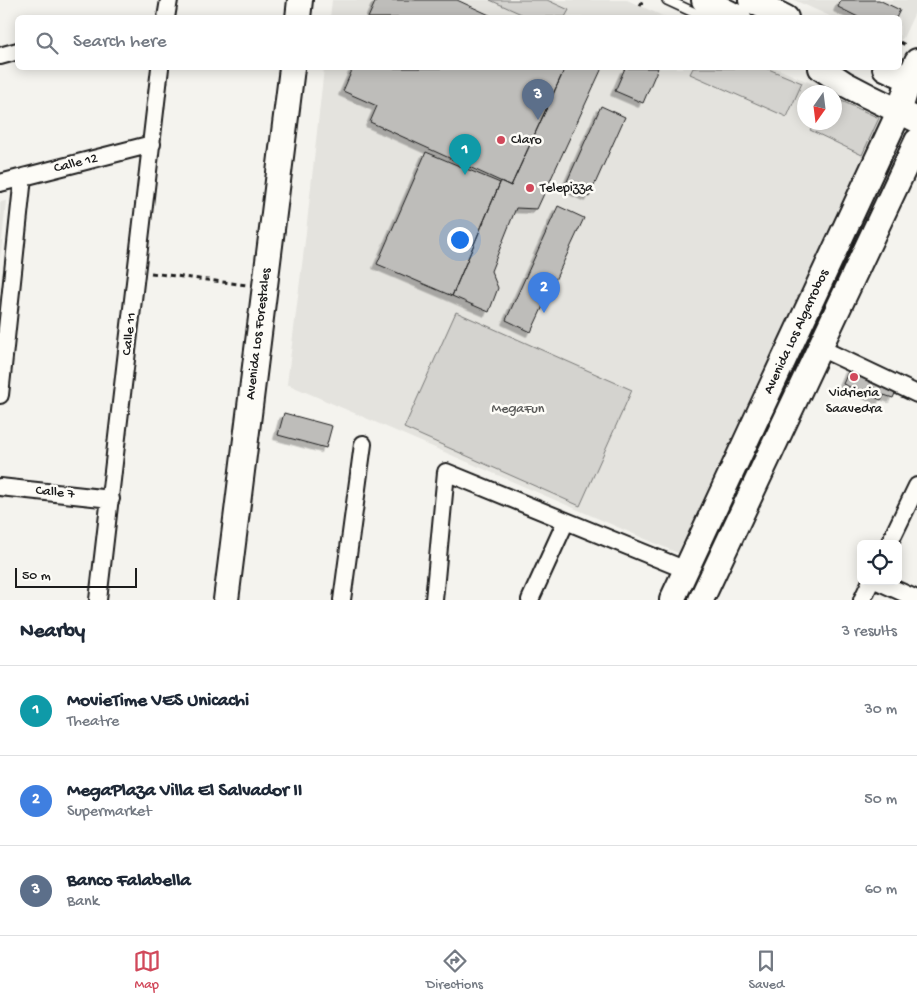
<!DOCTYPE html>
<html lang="en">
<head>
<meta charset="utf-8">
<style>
  body { margin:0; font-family:"Gochi Hand",sans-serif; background:#f6f6f7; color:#1f2937 }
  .controls { position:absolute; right:15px; bottom:15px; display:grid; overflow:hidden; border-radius:8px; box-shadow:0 2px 12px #0003 }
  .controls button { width:45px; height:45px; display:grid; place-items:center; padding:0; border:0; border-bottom:1px solid #e0e1e3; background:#fff; color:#1f2937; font:25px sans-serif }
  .compass { position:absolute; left:797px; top:85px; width:45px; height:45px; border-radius:50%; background:#fff; box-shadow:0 2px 12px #0003; rotate:194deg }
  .scale { position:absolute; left:15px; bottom:12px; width:122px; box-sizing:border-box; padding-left:5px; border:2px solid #1c1c1c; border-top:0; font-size:14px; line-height:18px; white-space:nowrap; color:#1c1c1c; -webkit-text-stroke:4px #fdfcf7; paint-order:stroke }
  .you { position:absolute; left:459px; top:239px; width:18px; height:18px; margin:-12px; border:4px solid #fff; border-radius:50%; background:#1a73e8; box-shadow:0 0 0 8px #1a73e833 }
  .badge { display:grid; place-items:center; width:32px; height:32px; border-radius:50%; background:#d1495b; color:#fff; font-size:16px; font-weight:700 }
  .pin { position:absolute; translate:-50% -41px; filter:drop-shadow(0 1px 2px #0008) }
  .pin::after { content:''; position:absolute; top:26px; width:18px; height:15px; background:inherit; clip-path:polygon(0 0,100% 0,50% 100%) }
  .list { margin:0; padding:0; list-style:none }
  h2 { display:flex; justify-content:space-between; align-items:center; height:65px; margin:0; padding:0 20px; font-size:21px }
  h2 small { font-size:16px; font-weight:400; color:#747a83 }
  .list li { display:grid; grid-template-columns:32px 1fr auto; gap:15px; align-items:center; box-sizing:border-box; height:90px; padding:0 20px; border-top:1px solid #e0e1e3 }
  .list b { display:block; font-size:19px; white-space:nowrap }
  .list p { margin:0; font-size:16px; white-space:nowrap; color:#747a83 }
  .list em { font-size:16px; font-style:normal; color:#747a83 }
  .icon { flex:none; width:28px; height:28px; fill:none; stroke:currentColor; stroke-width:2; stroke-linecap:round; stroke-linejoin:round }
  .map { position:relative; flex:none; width:917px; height:600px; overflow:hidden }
  .search { position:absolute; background:#fff; box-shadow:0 2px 12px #0003; left:15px; right:15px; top:15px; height:55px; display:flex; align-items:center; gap:12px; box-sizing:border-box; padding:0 18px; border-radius:8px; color:#747a83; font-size:19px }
  .sheet { height:335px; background:#fff }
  nav { display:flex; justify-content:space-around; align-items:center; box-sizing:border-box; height:70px; border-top:1px solid #e0e1e3; background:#fff; font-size:14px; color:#747a83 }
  nav a { display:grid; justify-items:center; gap:2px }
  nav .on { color:#d1495b }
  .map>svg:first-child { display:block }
  .built { fill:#e4e3de }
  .green { fill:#d4d3cf; stroke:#787876 }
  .building { fill:#bebdba; stroke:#1c1c1c; filter:url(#shadow) }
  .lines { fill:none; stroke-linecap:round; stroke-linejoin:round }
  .lane-casing { stroke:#1c1c1c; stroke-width:12 }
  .street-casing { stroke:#1c1c1c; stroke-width:20 }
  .secondary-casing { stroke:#1c1c1c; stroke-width:28 }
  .path { stroke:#1c1c1c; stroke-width:3; stroke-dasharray:5 4; stroke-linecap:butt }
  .lane { stroke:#fdfcf7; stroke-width:9 }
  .street { stroke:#fdfcf7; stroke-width:16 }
  .secondary { stroke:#fdfcf7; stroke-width:24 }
  .poi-dot { fill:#d1495b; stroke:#fdfcf7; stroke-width:2 }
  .labels { text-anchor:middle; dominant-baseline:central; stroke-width:5; stroke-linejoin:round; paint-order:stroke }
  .poi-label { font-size:14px; fill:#1c1c1c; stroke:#fdfcf7; text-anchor:start }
  .street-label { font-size:14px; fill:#1c1c1c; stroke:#fdfcf7 }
  .park-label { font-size:14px; fill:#5c5c5b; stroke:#fdfcf7 }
</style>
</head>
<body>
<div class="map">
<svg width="917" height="600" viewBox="0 0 917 600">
  <defs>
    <filter id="shadow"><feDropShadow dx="-4.5" dy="4.5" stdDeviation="0" flood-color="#0004"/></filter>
  </defs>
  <rect width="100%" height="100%" fill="#f4f3ee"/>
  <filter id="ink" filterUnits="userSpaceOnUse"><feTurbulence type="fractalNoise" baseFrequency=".02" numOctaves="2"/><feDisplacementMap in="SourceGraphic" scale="10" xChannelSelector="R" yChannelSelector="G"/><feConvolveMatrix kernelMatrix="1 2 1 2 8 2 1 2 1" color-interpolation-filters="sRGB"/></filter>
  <g filter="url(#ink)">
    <path class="built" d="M332,0h295l38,17 -335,1z
      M794,0h123v8l-14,30 -3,2v-22l-68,-1z
      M324,68h452l55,24h-27v30h30l1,-28 47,22 -202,438 -393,-170 18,-143z
      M6,201l-6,59v-58z"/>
    <path class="green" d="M490,0h57l22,10 -4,7h-37z
      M693,68h73l36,15 -15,34 -97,-43z
      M835,98l44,20 -17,37 -52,-25 4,-7 20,-1z
      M456,312l176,78 -52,116 -176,-78z"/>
    <path class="building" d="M376,0h81l39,18h-128z
      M841,0h38l21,10 -4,8h-36l-22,-11z
      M353,68h212l-54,118 -141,-64 7,-16 -34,-15z
      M565,68h37l-65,141 -21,-1 -25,63 7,17 -9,24 -37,-16 48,-113 1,-2 10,5z
      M625,68h33l-15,35 -28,-12z
      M601,106l24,11 -36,80 -24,-11z
      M426,152l74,31 -48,113 -75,-32z
      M558,206l26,12 -53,114 -25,-12z
      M850,368l47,21 -4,9 -9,-3 -3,5 -38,-16z
      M284,413l48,13 -6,22 -48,-13z"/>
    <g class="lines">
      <g class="lane-casing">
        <path id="lane" d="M667,0l39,18"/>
      </g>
      <g class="street-casing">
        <path id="street" d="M166,18l3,-18
          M0,56l18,-5
          M0,183l152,-39
          M820,348l97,46
          M0,395l23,-218
          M0,487l111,12
          M889,544l28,-58
          M877,581l40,18
          M98,600l62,-532
          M342,600l21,-156
          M434,600l12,-128 240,98
          M530,600l36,-79
          M862,600l9,-19"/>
      </g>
      <g class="secondary-casing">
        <path id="secondary" d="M704,0l35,18
          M751,0l35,18
          M298,18l2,-18
          M821,68l24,16 23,12 49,24
          M885,68l32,15
          M226,600l66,-532
          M672,600l227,-488 10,-32 8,-19
          M701,600l216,-459"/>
      </g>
      <path class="path" d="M640,6l3,-6
        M900,42l7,4
        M151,273l96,12"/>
      <use href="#lane" class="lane"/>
      <use href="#street" class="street"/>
      <use href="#secondary" class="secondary"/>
    </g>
  </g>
  <g class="poi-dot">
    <circle cx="501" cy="140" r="5"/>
    <circle cx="530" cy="188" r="5"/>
    <circle cx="854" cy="377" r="5"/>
  </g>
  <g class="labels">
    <g class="poi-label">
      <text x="511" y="140">Claro</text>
      <text x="540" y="188">Telepizza</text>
      <text x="854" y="393" text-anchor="middle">Vidrieria<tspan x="854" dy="16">Saavedra</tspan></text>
    </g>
    <g class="street-label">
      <text transform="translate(76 164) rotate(-14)">Calle 12</text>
      <text transform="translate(797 332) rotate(-65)">Avenida Los Algarrobos</text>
      <text transform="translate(130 334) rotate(-83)">Calle 11</text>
      <text transform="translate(259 334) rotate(-83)">Avenida Los Forestales</text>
      <text transform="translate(55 493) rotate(6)">Calle 7</text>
    </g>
    <g class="park-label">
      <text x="518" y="409">MegaFun</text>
    </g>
  </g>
</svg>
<div class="controls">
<button><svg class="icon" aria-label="locate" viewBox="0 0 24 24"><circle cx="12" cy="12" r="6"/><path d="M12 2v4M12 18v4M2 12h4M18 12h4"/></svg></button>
</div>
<svg class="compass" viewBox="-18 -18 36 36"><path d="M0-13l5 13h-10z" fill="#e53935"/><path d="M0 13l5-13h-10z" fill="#747a83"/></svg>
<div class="scale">50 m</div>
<div class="you"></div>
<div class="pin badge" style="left:465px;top:175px;background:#0f9aa8">1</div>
<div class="pin badge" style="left:544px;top:313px;background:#3f7fe0">2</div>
<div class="pin badge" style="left:538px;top:120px;background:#5c6f8a">3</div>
<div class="search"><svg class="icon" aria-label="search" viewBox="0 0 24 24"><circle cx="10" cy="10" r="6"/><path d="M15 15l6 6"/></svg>Search here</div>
</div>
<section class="sheet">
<h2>Nearby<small>3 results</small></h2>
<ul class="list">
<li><span class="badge" style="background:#0f9aa8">1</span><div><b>MovieTime VES Unicachi</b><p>Theatre</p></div><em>30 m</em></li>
<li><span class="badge" style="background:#3f7fe0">2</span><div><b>MegaPlaza Villa El Salvador II</b><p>Supermarket</p></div><em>50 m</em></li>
<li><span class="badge" style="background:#5c6f8a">3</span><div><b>Banco Falabella</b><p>Bank</p></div><em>60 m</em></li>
</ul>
</section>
<nav>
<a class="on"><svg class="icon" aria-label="map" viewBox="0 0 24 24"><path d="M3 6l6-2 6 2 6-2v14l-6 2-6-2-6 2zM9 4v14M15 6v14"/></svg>Map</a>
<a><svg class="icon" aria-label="directions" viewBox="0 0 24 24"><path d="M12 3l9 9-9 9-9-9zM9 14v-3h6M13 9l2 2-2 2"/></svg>Directions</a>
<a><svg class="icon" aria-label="saved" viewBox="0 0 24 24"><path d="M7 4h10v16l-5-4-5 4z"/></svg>Saved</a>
</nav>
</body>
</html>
